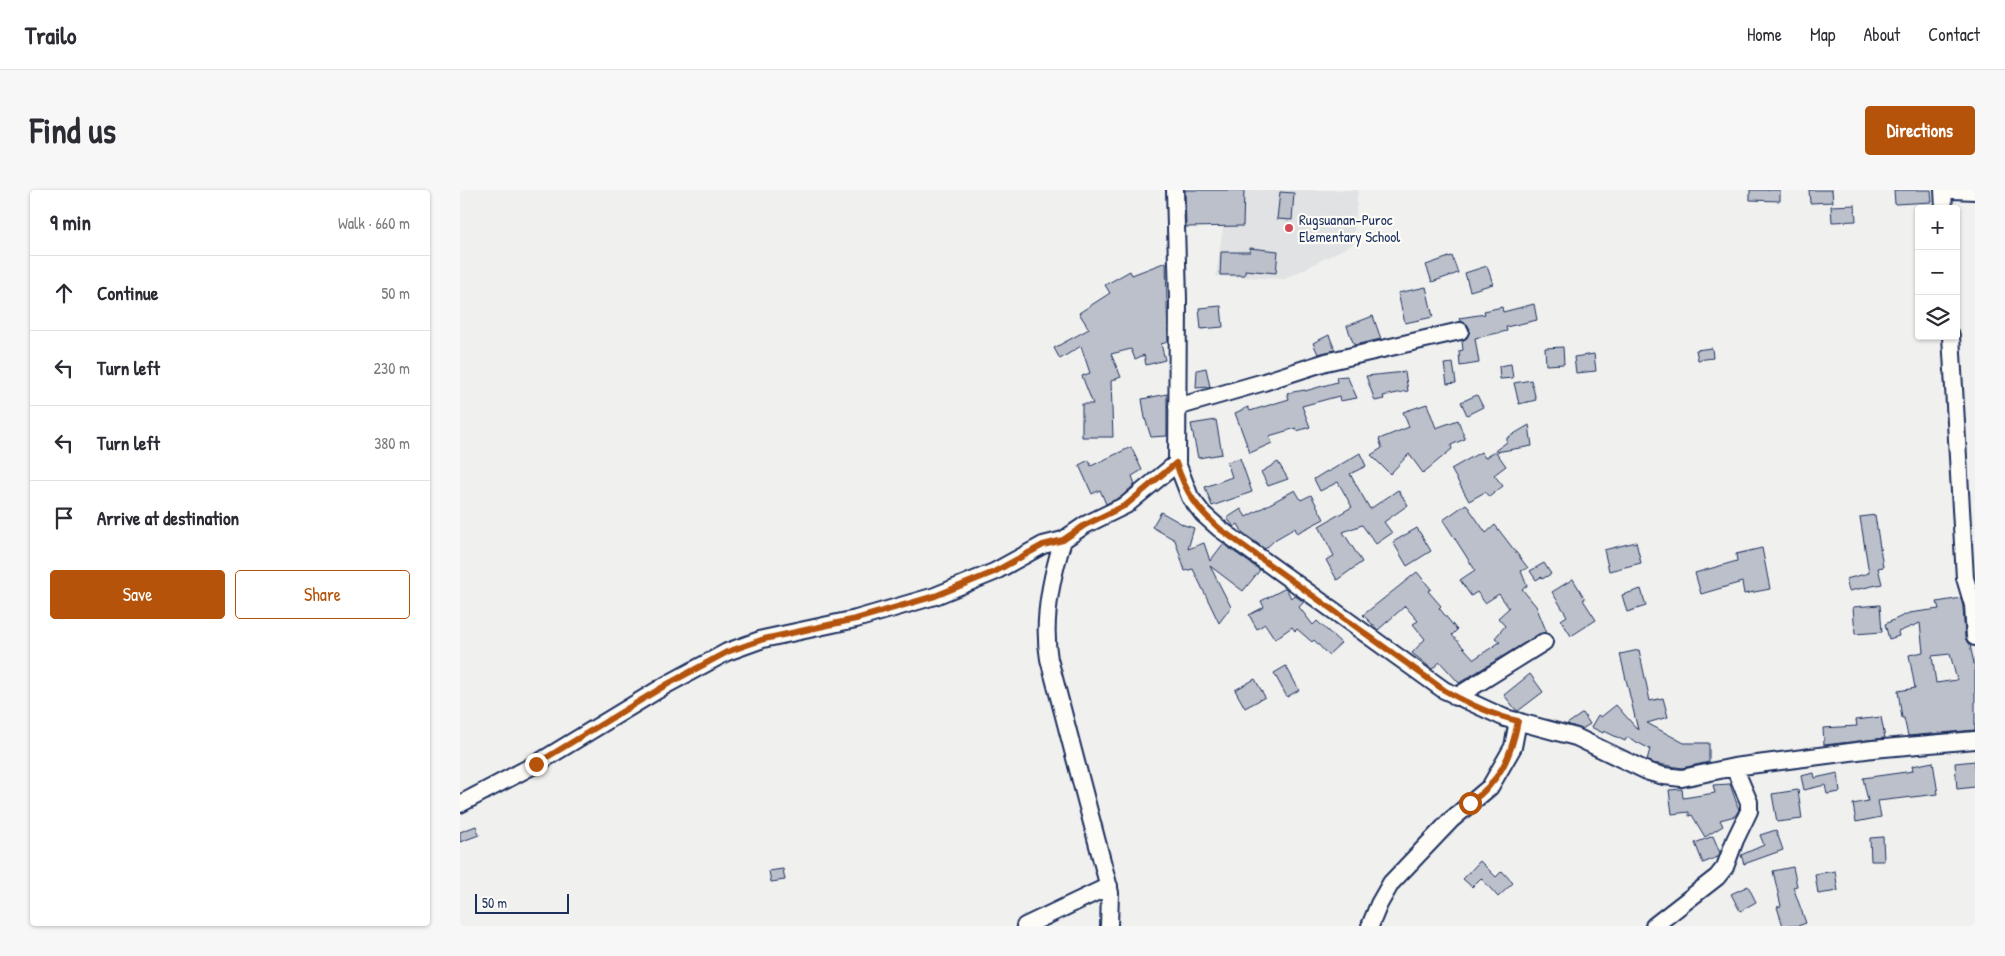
<!DOCTYPE html>
<html lang="en">
<head>
<meta charset="utf-8">
<style>
  body { margin:0; font-family:"Patrick Hand",sans-serif; background:#f7f7f7; color:#2b2b33 }
  .controls { position:absolute; right:15px; top:15px; display:grid; overflow:hidden; border-radius:5px; box-shadow:0 1px 4px #0004 }
  .controls button { width:45px; height:45px; display:grid; place-items:center; padding:0; border:0; border-bottom:1px solid #e1e1e2; background:#fff; color:#2b2b33; font:25px sans-serif }
  .scale { position:absolute; left:15px; bottom:12px; width:94px; box-sizing:border-box; padding-left:5px; border:2px solid #1b2f5e; border-top:0; font-size:14px; line-height:18px; white-space:nowrap; color:#1b2f5e; -webkit-text-stroke:4px #fdfcf7; paint-order:stroke }
  .stop { position:absolute; width:15px; height:15px; margin:-11px; border:4px solid #b45309; border-radius:50%; background:#fff }
  .stop.end { background:#b45309; border-color:#fff; box-shadow:0 1px 5px #0008 }
  .list { margin:0; padding:0; list-style:none }
  h2 { display:flex; justify-content:space-between; align-items:center; height:65px; margin:0; padding:0 20px; font-size:21px }
  h2 small { font-size:16px; font-weight:400; color:#7c7c81 }
  .list li { display:grid; grid-template-columns:32px 1fr auto; gap:15px; align-items:center; box-sizing:border-box; height:75px; padding:0 20px; border-top:1px solid #e1e1e2 }
  .list b { display:block; font-size:19px; white-space:nowrap }
  .list em { font-size:16px; font-style:normal; color:#7c7c81 }
  .actions { display:flex; gap:10px; padding:15px 20px }
  .actions a { flex:1; padding:11px 0; border:1px solid #b45309; border-radius:5px; text-align:center; font-size:18px; color:#b45309 }
  .actions .main { background:#b45309; color:#fff }
  .icon { flex:none; width:28px; height:28px; fill:none; stroke:currentColor; stroke-width:2; stroke-linecap:round; stroke-linejoin:round }
  .map { position:relative; flex:none; width:1515px; height:736px; overflow:hidden; border-radius:5px }
  header { display:flex; align-items:center; gap:30px; box-sizing:border-box; height:70px; padding:0 25px; background:#fff; border-bottom:1px solid #e1e1e2 }
  header strong { font-size:24px }
  nav { display:flex; gap:28px; margin-inline-start:auto; font-size:18px }
  .intro { display:flex; align-items:center; justify-content:space-between; box-sizing:border-box; height:120px; padding:0 30px }
  h1 { margin:0; font-size:35px }
  .button { padding:12px 22px; border-radius:5px; background:#b45309; color:#fff; font-size:18px; font-weight:700 }
  main { display:flex; gap:30px; padding:0 30px }
  aside { flex:1; background:#fff; border-radius:5px; box-shadow:0 1px 4px #0004 }
  .map>svg:first-child { display:block }
  .built { fill:#e0e2e3 }
  .building { fill:#bbc0ca; stroke:#1b2f5e; fill-rule:evenodd }
  .lines { fill:none; stroke-linecap:round; stroke-linejoin:round }
  .minor-casing { stroke:#1b2f5e; stroke-width:20 }
  .minor { stroke:#fdfcf7; stroke-width:16 }
  .route { stroke:#b45309; stroke-width:6 }
  .poi-dot { fill:#d1495b; stroke:#fdfcf7; stroke-width:2 }
  .labels { text-anchor:middle; dominant-baseline:central; stroke-width:4.5; stroke-linejoin:round; paint-order:stroke }
  .poi-label { font-size:15px; fill:#1b2f5e; stroke:#fdfcf7; text-anchor:start }
</style>
</head>
<body>
<header>
<strong>Trailo</strong>
<nav><a>Home</a><a>Map</a><a>About</a><a>Contact</a></nav>
</header>
<div class="intro"><h1>Find us</h1><a class="button">Directions</a></div>
<main>
<aside>
<h2>9 min<small>Walk · 660 m</small></h2>
<ul class="list">
<li><svg class="icon" aria-label="ahead" viewBox="0 0 24 24"><path d="M12 20V5M6 11l6-6 6 6"/></svg><div><b>Continue</b></div><em>50 m</em></li>
<li><svg class="icon" aria-label="left" viewBox="0 0 24 24"><path d="M17 20v-9H6M10 6l-5 5 5 5"/></svg><div><b>Turn left</b></div><em>230 m</em></li>
<li><svg class="icon" aria-label="left" viewBox="0 0 24 24"><path d="M17 20v-9H6M10 6l-5 5 5 5"/></svg><div><b>Turn left</b></div><em>380 m</em></li>
<li><svg class="icon" aria-label="arrive" viewBox="0 0 24 24"><path d="M6 21V4h12l-3 4 3 4H6"/></svg><div><b>Arrive at destination</b></div></li>
</ul>
<div class="actions"><a class="main">Save</a><a>Share</a></div>
</aside>
<div class="map">
<svg width="1515" height="736" viewBox="0 0 1515 736">
  <rect width="100%" height="100%" fill="#f0f0ee"/>
  <filter id="ink" filterUnits="userSpaceOnUse"><feTurbulence type="fractalNoise" baseFrequency=".02" numOctaves="2"/><feDisplacementMap in="SourceGraphic" scale="10" xChannelSelector="R" yChannelSelector="G"/><feConvolveMatrix kernelMatrix="1 2 1 2 8 2 1 2 1" color-interpolation-filters="sRGB"/></filter>
  <g filter="url(#ink)">
    <path class="built" d="M766,0h132l-5,54 -68,35 -69,-3 9,-64z"/>
    <path class="building" d="M725,0h59l-1,36 -57,1z
      M1290,0h30v11l-30,-1z
      M1349,0h23l1,12 -23,1z
      M1434,0h37l1,12 -37,2z
      M820,2l14,1 -2,27 -15,-1z
      M1395,15l1,16 -24,1 -1,-16z
      M790,58l28,3 -2,22 -31,-3v5h-25l1,-23h29z
      M992,66l6,17 -26,9 -6,-17z
      M706,72l2,80 -7,2 4,16 -19,5 -2,-10 -9,4 -4,-10 -20,5 10,23 -10,4 2,56h-31v-33h11l-11,-28 8,-3 -9,-27 -21,13 -6,-11 35,-19 -10,-16 31,-20 -5,-8 25,-14 2,4z
      M1027,76l6,18 -23,7 -5,-18z
      M966,97l7,30 -28,6 -7,-30z
      M1074,114l3,16 -31,7 1,4 -32,7 4,25 -19,3 -1,-15 4,-1 -1,-9 5,-3 3,-9 -3,-5 -7,-3 -1,-3 26,-4 -1,-3 18,-4 1,5z
      M761,116l2,21 -22,2 -2,-21z
      M913,126l8,23 -27,6 -7,-19z
      M869,145l6,15 -17,4 -5,-11z
      M1103,157l1,17 -18,1 -1,-17z
      M1252,158l1,10 -15,2 -2,-10z
      M1134,164l2,17 -20,2 -2,-16z
      M993,173l3,20 -9,1 -3,-20z
      M1051,174l2,14 -13,1 -1,-13z
      M746,178l4,19 -14,1 1,-18z
      M945,182l3,19 -25,5 1,3 -9,2 -9,-25z
      M887,186l10,22 -17,3 -1,-5 -37,10 8,21 -13,4 -1,-3 -27,8 3,7 -22,10 -15,-40 13,-6 2,4 39,-12 -2,-6 18,-3v1l32,-9 -1,-5z
      M1071,190l5,20 -17,4 -5,-21z
      M707,204v42l-16,1 -6,-19 -3,-19z
      M1017,205l6,12 -16,8 -6,-13z
      M967,214l9,24 22,-8 7,19 -14,6 1,4 -29,24 -14,-19 -19,20 -19,-19 11,-7 -3,-9 30,-12 -6,-15z
      M756,230l6,34 -24,4 -7,-34z
      M1069,235l3,21 -36,6 10,14 -12,9 9,11 -14,11 -4,-5 -16,9 -18,-32 30,-17 4,6 22,-16v-4z
      M671,257l11,23 -10,6 3,8 -14,13 -15,7 -6,-14 -8,4 -13,-29 10,-5 2,6z
      M900,263l6,13 -16,8 20,35 28,-19 10,15 -24,17 8,11 -16,11 -14,-19 -19,7 19,30 -25,18 -11,-20 8,-4 -15,-30 33,-19 -14,-25 -18,9 -6,-12 13,-8 1,1z
      M780,268l12,34 -40,14 -7,-19 27,-10 -5,-15z
      M818,272l10,17 -20,7 -7,-14z
      M835,300l6,10 10,-5 13,24 -27,14 -2,-5 -19,11 -11,10 -22,-16 -5,-9 -4,3 -7,-9 14,-9 5,8z
      M1006,314l20,29 9,-8 33,43 -7,3 6,15 -5,3 14,17 11,27 -8,1 -80,49 -19,-21 -8,7 -20,-16 13,-14 -12,-15 5,-3 -13,-15 -27,24 -15,-15 54,-43 14,17 -3,2 13,15 -2,2 18,22 -5,5 22,24 26,-17 -5,-4 10,-12 -7,-8 11,-10 -10,-14 -14,9 -8,-11 -6,4 -11,-16 15,-10 -32,-50z
      M701,322l23,13 10,3 -6,21 16,-6 6,18 13,-17 37,26 -17,21 -33,-25 21,41 -12,16 -26,-54 -8,2 -10,-31 -23,-13z
      M1415,325l8,52 -5,1 4,16 -33,7 -3,-12 23,-6 -9,-56z
      M957,338l14,23 -24,15 -14,-24z
      M1176,352l5,21 -32,8 -5,-21z
      M1302,358l8,41 -26,5 -2,-12 -41,12 -6,-21 42,-12 -1,-7z
      M1084,373l7,11 -9,5 -1,-2 -5,3 -6,-9z
      M1113,389l12,20 -2,1 13,20 -25,16 -10,-16 6,-4 -15,-24z
      M826,398l5,10 3,-3 10,7 -5,5 14,18 4,-4 24,22 -13,12 -14,-15 -2,2 -15,-13 -2,2 -3,-4 -17,12 -10,-15 -8,5 -8,-14 15,-8 -3,-6z
      M1181,399l5,17 -19,6 -5,-17z
      M1501,408l2,9 2,31 5,7 5,23v62l-67,6 -4,-18h-2l-4,-27 17,-3 -6,-33 14,-3 -3,-29 -22,9 1,4 -10,3 -4,-15 24,-11 30,-4 -2,-7zM1490,464l7,26 -21,3 -4,-27z
      M1420,415l2,27 -27,2 -2,-27z
      M1179,460l11,51 13,-3 5,19 -21,6 37,20h25v19l-27,6 -30,-5 -5,-3 3,-11 -23,-12 -2,4 -21,-10 -1,2 -12,-6 7,-12 3,2 15,-12 22,25 -18,-76z
      M826,476l13,24 -12,7 -13,-24z
      M1070,484l13,18 -25,19 -2,-1 -12,-15z
      M795,489l10,18 -20,11 -10,-18z
      M1123,523l7,11 -8,5 -15,-5z
      M1421,527l4,21 -61,7 -1,-17 34,-2 -1,-6z
      M1515,571v26l-18,2 -2,-26z
      M1473,572l5,32 -60,7 3,16 -25,5 -3,-18 15,-3 -5,-23 50,-7 -1,-5z
      M1354,583l1,5 23,-5 2,19 -13,2 -2,-9 -21,5 -3,-14z
      M1270,594l9,26 -4,6 -15,4 3,6 -18,11 -13,-22 -3,1v-4l-17,2 -3,-24 13,-1 1,9 32,-5 -2,-8z
      M1338,600l4,29 -25,3 -5,-28z
      M16,636l3,9 -19,7v-10z
      M1316,640l7,20 -39,14 -3,-9 23,-10 -4,-10z
      M1253,646l7,17 -2,4 -15,6 -8,-20z
      M1423,647l1,24h-13l-1,-23z
      M1020,671l16,16 6,-6 11,12 -15,14 -17,-19 -9,9 -9,-8z
      M1333,677l4,19 -4,1 13,36 -8,3h-15l-6,-19 4,-1 -8,-35z
      M323,679l2,11 -14,2 -2,-11z
      M1375,681l3,20 -20,3 -3,-20z
      M1288,696l8,16 -16,9 -9,-17z"/>
    <g class="lines">
      <g class="minor-casing">
        <path id="minor" d="M715,0l3,109 -1,164 13,34 13,17 17,15 224,161 61,28 71,19 73,35 15,4 18,2 52,-11 39,-5 100,-13 102,-9
          M1483,0l1,19
          M1493,0l22,1
          M1491,146l14,242 8,27 2,32
          M717,217l87,-25 62,-20 134,-31
          M996,507l88,-55
          M0,614l76,-40 130,-79 61,-33 36,-13 93,-20 79,-23 59,-24 49,-27 20,-5
          M565,736l84,-40
          M649,736l1,-33 -3,-13 -58,-221c-7,-39 2,-81 14,-119l22,-15 41,-20 51,-42
          M910,736l9,-22 12,-21 60,-63 39,-33 23,-40 5,-26
          M1194,736l63,-49 8,-10 10,-27 14,-29v-9l-15,-35"/>
      </g>
      <use href="#minor" class="minor"/>
    </g>
  </g>
  <g class="lines" filter="url(#ink)">
    <path class="route" d="M76,574l130,-79 61,-33 37,-13 92,-20 79,-23 59,-24 49,-27 20,-5 22,-15 41,-20 50,-42c10,30 21,46 44,66l224,161c23,13 48,25 74,31 -7,36 -18,60 -48,82"/>
  </g>
  <circle class="poi-dot" cx="829" cy="38" r="5"/>
  <g class="labels">
    <g class="poi-label">
      <text x="839" y="29">Rugsuanan-Puroc<tspan x="839" dy="17">Elementary School</tspan></text>
    </g>
  </g>
</svg>
<div class="controls">
<button>+</button>
<button>−</button>
<button><svg class="icon" aria-label="layers" viewBox="0 0 24 24"><path d="M12 4l9 5-9 5-9-5zM3 14l9 5 9-5"/></svg></button>
</div>
<div class="scale">50 m</div>
<div class="stop" style="left:1010px;top:613px"></div>
<div class="stop end" style="left:76px;top:574px"></div>
</div>
</main>
</body>
</html>
